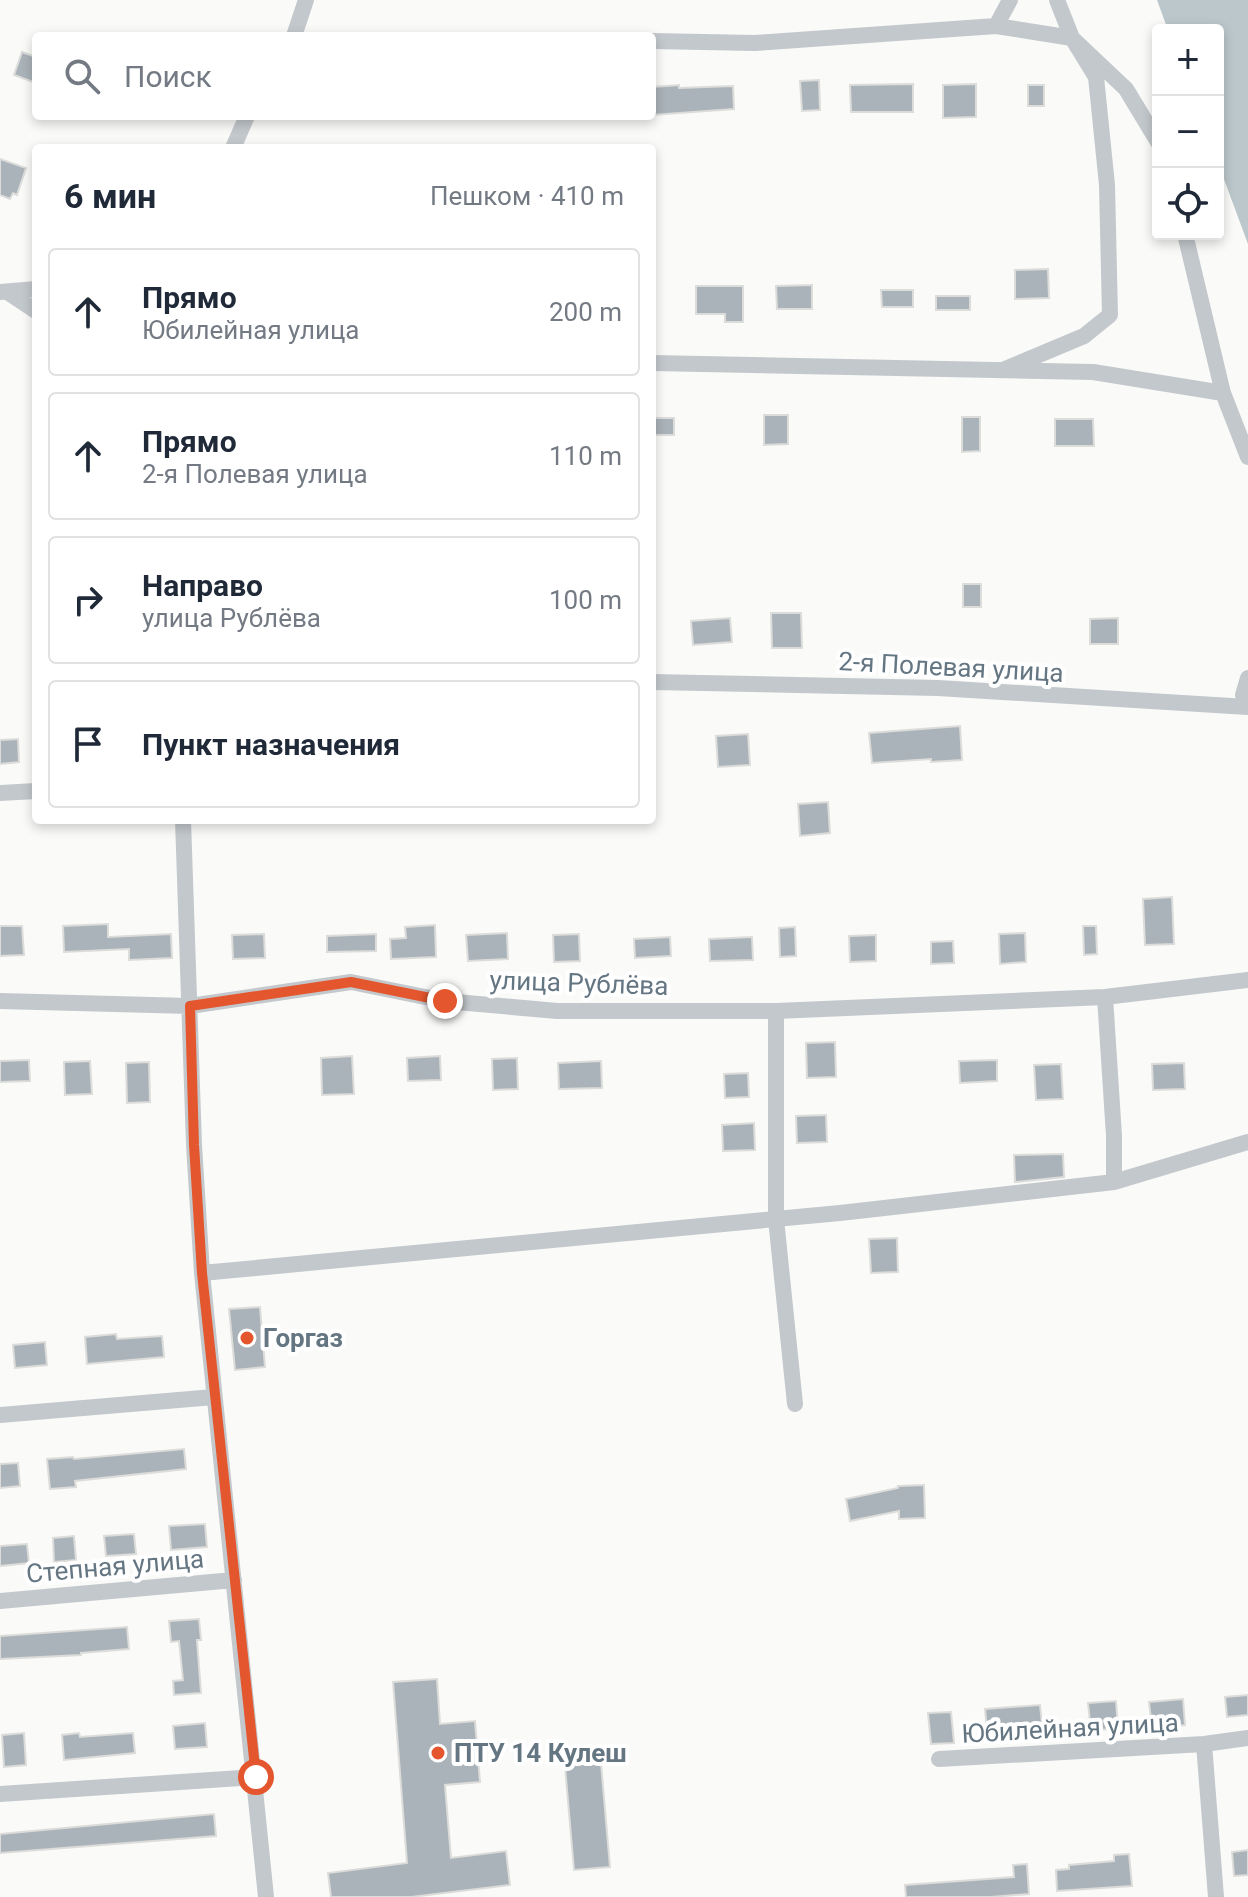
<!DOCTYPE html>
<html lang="ru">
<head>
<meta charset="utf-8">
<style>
  body { margin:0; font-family:Roboto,sans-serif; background:#f2f2f3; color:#1f2937 }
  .controls { position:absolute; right:24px; top:24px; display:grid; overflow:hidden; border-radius:8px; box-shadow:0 4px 12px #0003 }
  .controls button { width:72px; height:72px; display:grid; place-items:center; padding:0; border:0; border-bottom:2px solid #e0e1e3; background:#fff; color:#1f2937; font:40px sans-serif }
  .stop { position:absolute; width:24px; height:24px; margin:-18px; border:6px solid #e4572e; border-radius:50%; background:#fff }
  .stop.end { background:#e4572e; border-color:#fff; box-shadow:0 2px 8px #0008 }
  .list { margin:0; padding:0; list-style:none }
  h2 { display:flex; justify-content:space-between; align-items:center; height:104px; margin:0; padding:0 32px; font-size:34px }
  h2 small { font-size:26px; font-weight:400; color:#747a83 }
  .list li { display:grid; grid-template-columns:52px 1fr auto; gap:24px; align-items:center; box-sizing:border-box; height:128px; margin:0 16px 16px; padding:0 16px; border:2px solid #e0e1e3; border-radius:8px }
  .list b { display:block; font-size:30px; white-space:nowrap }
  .list p { margin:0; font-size:26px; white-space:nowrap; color:#747a83 }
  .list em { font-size:26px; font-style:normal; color:#747a83 }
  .icon { flex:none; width:44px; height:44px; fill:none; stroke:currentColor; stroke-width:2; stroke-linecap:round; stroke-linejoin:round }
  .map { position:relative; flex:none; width:1248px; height:1897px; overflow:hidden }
  .search { position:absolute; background:#fff; box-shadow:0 4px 12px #0003; left:32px; top:32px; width:624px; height:88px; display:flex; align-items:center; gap:20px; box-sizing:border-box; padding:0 28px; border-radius:8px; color:#747a83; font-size:30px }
  .panel { position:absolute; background:#fff; box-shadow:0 4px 12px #0003; left:32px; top:144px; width:624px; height:680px; border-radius:8px }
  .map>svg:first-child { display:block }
  .water { fill:#bbc7cb }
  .building { fill:#aab3b9; stroke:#dcdcda; stroke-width:2 }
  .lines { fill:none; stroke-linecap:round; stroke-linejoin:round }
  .street { stroke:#c3c8cc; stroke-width:16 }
  .route { stroke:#e4572e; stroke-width:10 }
  .poi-dot { fill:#e4572e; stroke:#fff; stroke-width:3 }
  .labels { text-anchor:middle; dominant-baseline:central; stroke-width:8; stroke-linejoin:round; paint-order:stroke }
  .street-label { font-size:26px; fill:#657683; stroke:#fff }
  .poi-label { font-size:26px; font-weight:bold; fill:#657683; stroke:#fff; text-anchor:start }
</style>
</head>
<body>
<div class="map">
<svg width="1248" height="1897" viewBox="0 0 1248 1897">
  <rect width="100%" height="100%" fill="#fafaf8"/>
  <path class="water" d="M1157,0h91v244l-30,-81v-133h-50z"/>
  <path class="building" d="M22,52l14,5v26l-22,-8z
    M819,80l1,30 -18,1 -2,-30z
    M913,84v28h-62l-1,-27z
    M976,84v33l-33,1v-33z
    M679,85v3l54,-2 1,23 -82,6v-28z
    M1028,85h16v21h-16z
    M0,159l26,9 -9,27 -4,-2 -3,6 -10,-4z
    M1048,269l1,29 -34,1v-29z
    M812,285v24h-35l-1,-23z
    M696,286h47v36h-18v-8h-29z
    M881,290h32v17h-31z
    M936,296h34v14h-34z
    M764,415h24v29l-24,1z
    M962,417h18v34l-18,1z
    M652,418h22v17h-22z
    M1055,419h38l1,27h-39z
    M963,584h18v23h-18z
    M771,613h30l1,35h-30z
    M730,618l2,24 -39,3 -2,-24z
    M1118,618v26h-28v-25z
    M960,726l2,34 -31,2v-3l-59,4 -3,-30z
    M748,734l2,31 -32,2 -2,-31z
    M18,739l1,23 -19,2v-24z
    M828,802l2,31 -30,3 -2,-32z
    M1172,897l2,47 -29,1 -2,-46z
    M108,924v13l63,-3 1,24 -43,2v-11l-65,3 -1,-26z
    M435,925l1,32 -45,2 -1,-20 16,-1 -1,-11z
    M0,926h22l2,29 -24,1z
    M1083,926h13l1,28 -13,1z
    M795,927l1,29 -16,1 -1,-29z
    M507,933l1,26 -40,2 -2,-26z
    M1025,933l1,29 -26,2 -1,-30z
    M264,934l1,24 -32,1 -1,-24z
    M376,934v17l-49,1v-16z
    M579,934l1,27 -26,1 -1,-27z
    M876,935v26l-26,1 -1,-26z
    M670,937l1,19 -36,2 -1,-19z
    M752,937l1,23 -43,1 -1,-22z
    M953,941l1,22 -23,1v-22z
    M835,1042l1,35 -29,1 -1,-35z
    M352,1056l2,38 -32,1 -1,-37z
    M440,1056l1,24 -33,1 -1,-23z
    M517,1058l1,31 -25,1 -1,-31z
    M29,1060l1,21 -30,1v-21z
    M997,1060v21l-37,2 -1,-22z
    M90,1061l2,33 -27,1 -1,-33z
    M601,1061l1,27 -43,1 -1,-26z
    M149,1062l1,40 -23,1 -1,-40z
    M1184,1063l1,26 -32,1 -1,-26z
    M1061,1064l2,35 -27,1 -2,-35z
    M748,1073l1,24 -24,1 -1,-24z
    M826,1115l1,27 -30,1 -1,-27z
    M754,1123l1,27 -32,1 -1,-26z
    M1063,1154l1,23 -49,5 -1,-27z
    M897,1238l1,34 -27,1 -2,-34z
    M260,1307l5,60 -30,3 -6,-61z
    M116,1334l1,5 45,-3 2,21 -77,7 -2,-27z
    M45,1342l2,23 -32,3 -2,-23z
    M184,1449l2,20 -111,12 1,6 -26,2 -3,-30 26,-2 1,2z
    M18,1463l2,23 -20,2v-24z
    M924,1485l1,33 -26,1v-8l-49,10 -4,-22 52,-11v-2z
    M205,1524l2,23 -36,3 -2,-24z
    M134,1534l2,20 -30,2 -2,-20z
    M74,1536l2,24 -22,2 -1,-24z
    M27,1544l2,19 -29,3v-20z
    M199,1619l2,21h-4l4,53 -27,2 -1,-14 10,-1 -4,-39 -8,1 -2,-21z
    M127,1627l2,22 -48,4v2l-81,4v-23z
    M437,1679l3,45 35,-3 5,61 -35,3 6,73 55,-7 4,34 -99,12h-80l-3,-24 79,-10 -14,-181z
    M1248,1695v20l-21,2 -2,-20z
    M1183,1699l2,26 -33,3 -3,-26z
    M1116,1701l2,27 -27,3 -3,-28z
    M1040,1705l2,19h-6l1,10 -49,6 -3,-31z
    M951,1712l3,31 -23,1 -3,-31z
    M205,1723l2,24 -32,2 -2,-23z
    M24,1733l2,32 -22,2 -2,-32z
    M79,1733l1,4 53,-4 2,20 -71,7 -2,-25z
    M600,1752l10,115 -36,3 -10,-115z
    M214,1814l2,22 -216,17v-19z
    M1248,1850v25l-14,1 -2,-24z
    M1129,1854l3,32 -75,5 -1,-21 13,-1v-4l45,-4v-6z
    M1027,1864l2,30 -38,3h-85l-1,-12 109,-8 -1,-12z"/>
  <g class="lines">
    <path class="street" d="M1057,0l15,38 54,51 32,53
      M996,26l14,-26
      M294,36l12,-36
      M652,41l103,2 241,-17 76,12 24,39 11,108 3,130 -26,21 -81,34
      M233,148l14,-32
      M1185,234l38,159 25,64
      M0,292l36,-3
      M9,293l27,18
      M652,363l441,9 130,21
      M1248,678l-5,17 5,9
      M652,682l286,6 310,19
      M0,793l36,-2
      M183,820l11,325 8,128 64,624
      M0,1001l190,5 161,-24 94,19 112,10h219l329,-14 143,-17
      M776,1011v208l19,185
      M1114,1182l134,-40
      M202,1273l638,-60 274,-31v-46l-9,-139
      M0,1415l214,-18
      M0,1601l234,-21
      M1204,1744l12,153
      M939,1759l265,-15 44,-6
      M0,1794l256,-17"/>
  </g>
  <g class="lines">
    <path class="route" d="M256,1777l-54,-504 -8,-128 -4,-139 161,-24 94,19"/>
  </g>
  <g class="poi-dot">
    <circle cx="247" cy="1338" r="8"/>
    <circle cx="438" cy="1753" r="8"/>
  </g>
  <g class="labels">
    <g class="street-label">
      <text transform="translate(951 667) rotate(3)">2-я Полевая улица</text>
      <text transform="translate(579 983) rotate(2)">улица Рублёва</text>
      <text transform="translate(115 1566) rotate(-5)">Степная улица</text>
      <text transform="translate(1070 1728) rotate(-3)">Юбилейная улица</text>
    </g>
    <g class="poi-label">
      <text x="263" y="1338">Горгаз</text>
      <text x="454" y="1753">ПТУ 14 Кулеш</text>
    </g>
  </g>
</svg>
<div class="controls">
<button>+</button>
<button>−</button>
<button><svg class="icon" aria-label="locate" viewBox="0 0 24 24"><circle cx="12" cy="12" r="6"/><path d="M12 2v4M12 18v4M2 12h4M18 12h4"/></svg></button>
</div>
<div class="stop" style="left:256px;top:1777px"></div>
<div class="stop end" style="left:445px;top:1001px"></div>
<div class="search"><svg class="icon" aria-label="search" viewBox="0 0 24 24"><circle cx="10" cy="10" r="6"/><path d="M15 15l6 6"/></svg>Поиск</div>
<section class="panel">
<h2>6 мин<small>Пешком · 410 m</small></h2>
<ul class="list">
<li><svg class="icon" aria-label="ahead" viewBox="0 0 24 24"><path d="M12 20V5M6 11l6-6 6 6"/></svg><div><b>Прямо</b><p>Юбилейная улица</p></div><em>200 m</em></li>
<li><svg class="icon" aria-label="ahead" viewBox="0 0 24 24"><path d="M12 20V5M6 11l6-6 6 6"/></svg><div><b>Прямо</b><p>2-я Полевая улица</p></div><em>110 m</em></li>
<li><svg class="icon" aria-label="right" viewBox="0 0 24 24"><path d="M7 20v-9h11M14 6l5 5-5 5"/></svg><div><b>Направо</b><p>улица Рублёва</p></div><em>100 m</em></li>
<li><svg class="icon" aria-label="arrive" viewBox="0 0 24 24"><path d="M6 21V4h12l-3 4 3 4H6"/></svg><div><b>Пункт назначения</b></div></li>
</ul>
</section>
</div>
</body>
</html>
